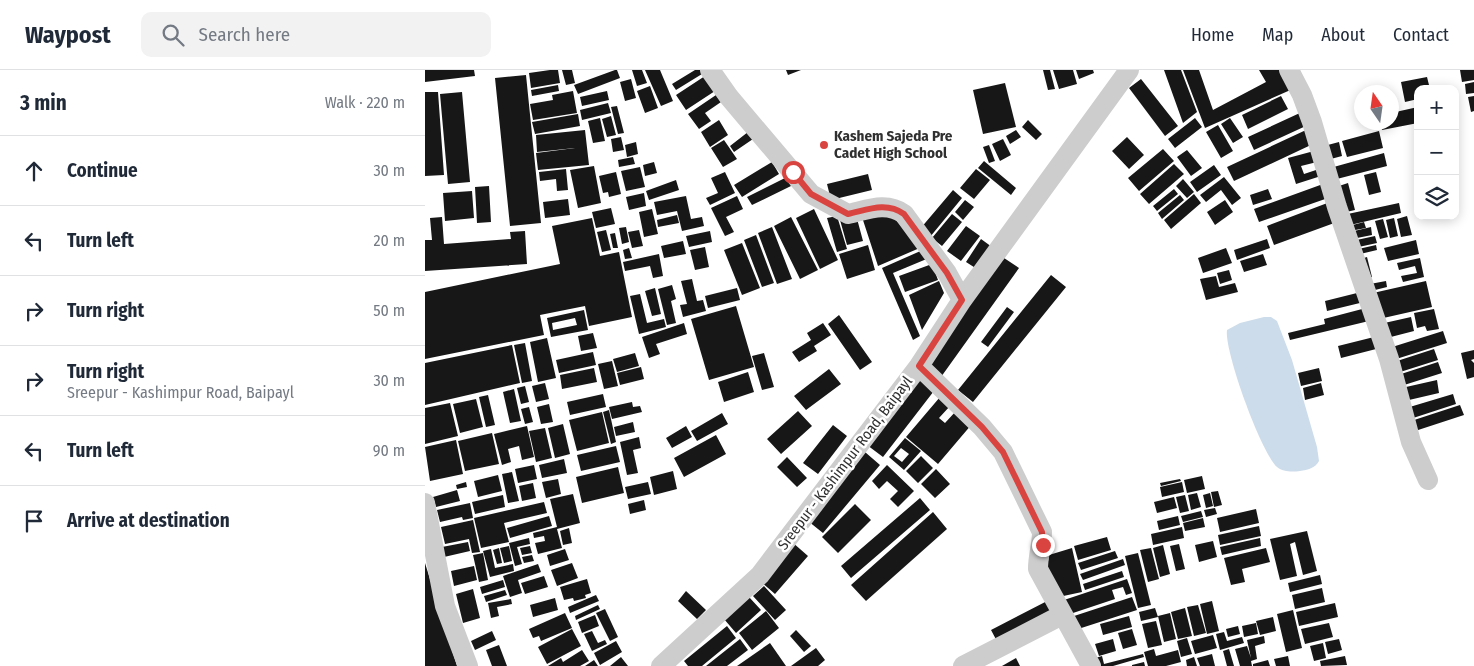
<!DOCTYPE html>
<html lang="en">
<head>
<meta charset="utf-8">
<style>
  body { margin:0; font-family:"Fira Sans Condensed",sans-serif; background:#f2f2f3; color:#1f2937 }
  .controls { position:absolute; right:15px; top:15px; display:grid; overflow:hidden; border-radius:10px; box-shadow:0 2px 12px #0003 }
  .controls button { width:45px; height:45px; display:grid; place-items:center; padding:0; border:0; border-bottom:1px solid #e0e1e3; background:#fff; color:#1f2937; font:25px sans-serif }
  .compass { position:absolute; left:929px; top:15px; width:45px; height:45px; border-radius:50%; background:#fff; box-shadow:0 2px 12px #0003; rotate:347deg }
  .stop { position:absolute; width:15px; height:15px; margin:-11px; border:4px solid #da4440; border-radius:50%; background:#fff }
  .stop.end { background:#da4440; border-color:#fff; box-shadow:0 1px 5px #0008 }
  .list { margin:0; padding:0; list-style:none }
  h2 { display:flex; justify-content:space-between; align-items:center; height:65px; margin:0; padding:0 20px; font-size:21px }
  h2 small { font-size:16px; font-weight:400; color:#747a83 }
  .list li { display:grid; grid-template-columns:32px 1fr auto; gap:15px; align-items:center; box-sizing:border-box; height:70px; padding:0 20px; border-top:1px solid #e0e1e3 }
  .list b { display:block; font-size:19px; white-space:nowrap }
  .list p { margin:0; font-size:16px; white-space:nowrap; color:#747a83 }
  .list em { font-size:16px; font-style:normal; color:#747a83 }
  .icon { flex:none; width:28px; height:28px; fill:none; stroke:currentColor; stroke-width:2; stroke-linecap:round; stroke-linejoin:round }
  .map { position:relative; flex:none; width:1049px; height:596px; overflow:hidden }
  header { display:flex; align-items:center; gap:30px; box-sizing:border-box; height:70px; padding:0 25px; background:#fff; border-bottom:1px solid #e0e1e3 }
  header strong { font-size:24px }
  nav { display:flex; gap:28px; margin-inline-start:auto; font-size:18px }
  .search { width:350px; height:45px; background:#f2f2f3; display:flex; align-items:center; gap:12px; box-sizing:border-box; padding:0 18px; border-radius:10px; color:#747a83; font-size:19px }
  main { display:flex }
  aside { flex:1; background:#fff }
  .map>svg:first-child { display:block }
  .water { fill:#cddcea }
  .building { fill:#171717; fill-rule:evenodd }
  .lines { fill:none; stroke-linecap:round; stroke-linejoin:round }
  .minor { stroke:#cdcdcd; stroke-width:20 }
  .route { stroke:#da4440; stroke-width:6 }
  .poi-dot { fill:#da4440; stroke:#fff; stroke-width:2 }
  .labels { text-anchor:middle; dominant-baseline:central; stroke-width:5; stroke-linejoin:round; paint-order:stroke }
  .poi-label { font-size:15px; font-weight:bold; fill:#303030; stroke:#fff; text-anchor:start }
  .street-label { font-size:15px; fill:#303030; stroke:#fff }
</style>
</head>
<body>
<header>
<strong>Waypost</strong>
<div class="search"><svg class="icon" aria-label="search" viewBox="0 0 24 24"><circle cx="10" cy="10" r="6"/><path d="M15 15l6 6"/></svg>Search here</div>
<nav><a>Home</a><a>Map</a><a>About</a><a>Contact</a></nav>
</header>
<main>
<aside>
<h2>3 min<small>Walk · 220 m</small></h2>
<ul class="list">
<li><svg class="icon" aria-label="ahead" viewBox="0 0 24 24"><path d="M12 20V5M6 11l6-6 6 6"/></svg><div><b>Continue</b></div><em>30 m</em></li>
<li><svg class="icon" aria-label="left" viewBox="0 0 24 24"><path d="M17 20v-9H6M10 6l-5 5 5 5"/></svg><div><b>Turn left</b></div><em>20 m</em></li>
<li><svg class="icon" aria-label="right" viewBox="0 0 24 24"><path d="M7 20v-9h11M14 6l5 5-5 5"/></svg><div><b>Turn right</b></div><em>50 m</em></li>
<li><svg class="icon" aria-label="right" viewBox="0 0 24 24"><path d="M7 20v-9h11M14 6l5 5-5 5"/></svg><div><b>Turn right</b><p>Sreepur - Kashimpur Road, Baipayl</p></div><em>30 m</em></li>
<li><svg class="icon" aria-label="left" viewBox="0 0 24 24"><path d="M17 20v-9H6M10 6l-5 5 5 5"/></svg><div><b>Turn left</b></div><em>90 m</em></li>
<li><svg class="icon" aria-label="arrive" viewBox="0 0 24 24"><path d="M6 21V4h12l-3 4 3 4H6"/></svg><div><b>Arrive at destination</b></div></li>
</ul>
</aside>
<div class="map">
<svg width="1049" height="596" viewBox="0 0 1049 596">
  <rect width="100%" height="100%" fill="#fff"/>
  <path class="water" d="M839,247h7l6,4 15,39 25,87 2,14c-4,7 -11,9 -19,10 -8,1 -17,1 -23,-4 -16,-14 -53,-116 -50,-137l13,-7z"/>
  <path class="building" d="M0,0h49l1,6 -50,6z
    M125,0h8l2,13 -29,5 -2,-15z
    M137,0h10l3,13 -9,2z
    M190,0h2l3,8 -42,16 -4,-9z
    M207,0h10l5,13 -10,3z
    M220,0h15l13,31 -12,5z
    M270,0h5l2,4 -26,16 -4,-6z
    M361,0h15l-13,5z
    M618,0h7l5,19 -7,1z
    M628,0h20l4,14 -18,5z
    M651,0h17l1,3 -15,6z
    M739,0h17l16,42 -14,11z
    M758,0h16l14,40 53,-28 -7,-12h25l11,18 -90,40z
    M1035,0h14v10l-12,2z
    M101,5l15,148 -31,3 -15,-148z
    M280,6l10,15 -29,19 -10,-15z
    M1002,7l3,12h-12v10l-13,3 -4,-20z
    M206,9l5,19 -11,3 -5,-19z
    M716,9l37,47 -13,10 -36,-48z
    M1049,12v11l-8,1 -1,-10z
    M580,13l11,44 -33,7 -10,-44z
    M133,15l1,6 -27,5 -1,-6z
    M225,16l8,22 -13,5 -8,-22z
    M148,21l4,22 -44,7 -3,-16 23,-4 -1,-5z
    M182,21l2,9 -27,6 -2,-9z
    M0,22h13l6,83 -19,1z
    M37,22l8,90 -22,2 -8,-90z
    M291,25l5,7 -16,11 6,8 -12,8 -11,-15z
    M856,26l7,13 -40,20 -6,-14z
    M1049,26v15l-3,1 -3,-15z
    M183,33l3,10 -29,7 -2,-10z
    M192,36l7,27 -6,1 -7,-27z
    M993,37v16l-36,7 -2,-8h11v-9z
    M877,42l6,13 -54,25 -6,-13z
    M153,44l2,12 -45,8 -3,-12z
    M186,46l5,19 -9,2 -5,-18z
    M175,48l5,23 -12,2 -5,-22z
    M770,48l7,9 -27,21 -7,-9z
    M805,48l13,19 -10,6 -12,-19z
    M294,50l9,15 -18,12 -9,-15z
    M603,50l14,14 -6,6 -14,-13z
    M793,55l15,26 -12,7 -15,-26z
    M160,60l4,35 -51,5 -2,-17 39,-5 -38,4 -1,-17z
    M591,60l5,7 -11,7 -4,-8z
    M881,60l7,14 -79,37 -7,-14z
    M954,61l4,17 -36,9 -5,-16z
    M323,62l5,7 -19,13 -4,-6z
    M196,67l3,13 -11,2 -2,-13z
    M702,67l17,18 -15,14 -17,-18z
    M578,69l8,16 -11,6 -8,-17z
    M299,70l13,19 -14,8 -12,-19z
    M211,72l2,12 -11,3 -2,-12z
    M914,72l3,14 -15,4 -3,-14z
    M564,75l6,16 -6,2 -6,-16z
    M738,79l11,12 -35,30 -11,-13z
    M762,80l15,18 -11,8 -14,-19z
    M889,81l3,11 -16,4 3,8 15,-5 2,7 -25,8 -8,-26z
    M959,83l3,13 -54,14 -3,-12z
    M208,87l2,7 -16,3 -1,-7z
    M559,91l32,27 -5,7 -33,-27z
    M229,92l3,11 -12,3 -2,-11z
    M347,92l7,12 -37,23 -8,-12z
    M749,94l10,10 -35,30 -9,-10z
    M789,95l7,10 -24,17 -7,-10z
    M169,96l7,37 -23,5 -8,-38z
    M215,97l5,20 -19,4 -5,-20z
    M141,99l2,21 -11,1 -1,-12 -16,2 -1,-9z
    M551,99l14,11 -16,19 -14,-11z
    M191,102l5,22 -12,3 -1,-5 -5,1 -4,-17z
    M300,102l10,21 -25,12 -4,-7 12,-5 -7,-15z
    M951,102l5,20 -12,3 -5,-20z
    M443,104l4,16 -41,10 -4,-16z
    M362,107l4,9 -39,19 -5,-8z
    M799,107l17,21 -9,7 -11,-15 -15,12 -6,-7z
    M758,109l11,13 -7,6 -11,-12z
    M251,110l3,10 -30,10 -3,-9z
    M923,113l7,27 -13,3 -6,-26z
    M898,114l5,14 -69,24 -5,-13z
    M64,116l2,36 -14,1 -2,-36z
    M749,119l4,5 -21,17 -4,-5z
    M843,119l4,10 -19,6 -3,-10z
    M528,120l9,8 -32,39 -10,-8z
    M47,121l2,27 -29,3 -2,-28z
    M219,123l2,13 -17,4 -3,-13z
    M769,124l7,9 -30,26 -7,-9z
    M755,125l4,5 -22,19 -4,-6z
    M261,126l5,23 11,-2 2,9 -22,5 -5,-20 -20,4 -3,-13z
    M312,126l6,13 -17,8 8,15 -9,4 -14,-28z
    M143,129l2,16 -25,3 -2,-16z
    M540,130l9,7 -11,13 -8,-8z
    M800,130l8,12 -18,13 -8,-13z
    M905,132l7,20 -63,23 -7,-19z
    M974,133l2,10 -55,13 -3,-11z
    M186,138l4,16 -19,4 -4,-16z
    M459,138l38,39 -44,19 -17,-52z
    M227,139l6,25 -14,3 -5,-25z
    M389,139l24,51 -18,9 -24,-51z
    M527,144l10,8 -20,24 -10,-8z
    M252,145l2,8 -21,4 -1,-7z
    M431,145l7,26 -16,4 -7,-25z
    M412,146l10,33 -10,3 -10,-34z
    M982,146l5,19 -11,2 -4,-18z
    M17,147l2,27 67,-5 -1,-7 15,-1 2,33 -102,7v-31h7l-2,-22z
    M366,147l27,53 -18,9 -26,-53z
    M167,148l8,38 19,-4 13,65 -43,9 -4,-20 -45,9 4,20 -119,24v-67l135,-28 -8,-38z
    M969,148l4,18 -8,2 -4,-18z
    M958,149l5,18 -8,2 -5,-18z
    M939,152l2,6 -16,3 -1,-5z
    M541,156l14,10 -19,25 -14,-10z
    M201,157l3,15 -7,2 -3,-16z
    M347,157l20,52 -15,5 -19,-51z
    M946,157l1,8 -20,4 -2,-7z
    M181,160l5,20 -9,2 -5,-20z
    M214,160l4,16 -11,2 -4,-16z
    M285,161l2,11 -23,5 -3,-11z
    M190,163l3,15h-5l-3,-14z
    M331,165l18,48 -12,4 -18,-47z
    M950,166l2,7 -23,5 -2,-7z
    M556,169l11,8 -15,22 -11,-7z
    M842,169l3,9 -33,12 -3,-10z
    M991,170l3,14 -31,7 -4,-13z
    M258,171l3,13 -22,4 -3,-12z
    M317,173l18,45 -18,7 -18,-45z
    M443,175l7,25 -28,9 -8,-25z
    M951,175l1,5 -21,5 -2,-5z
    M280,177l4,20 -14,3 -5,-20z
    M204,178l3,10 -7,1 -2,-9z
    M801,178l6,15 -29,10 -5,-15z
    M500,179l4,9 -36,15 27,63 -7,4 -31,-72z
    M234,184l4,22 -10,2 -3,-12 -25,5 -2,-9z
    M838,184l4,11 -23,7 -4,-11z
    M576,186l18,12 -78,109 -18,-13z
    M942,187l5,20 -6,2 -5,-20z
    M995,188l4,19 -21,5 -2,-6 16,-3 -2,-7 -16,4 -2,-7z
    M507,194l6,16 -33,12 -6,-16z
    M804,200l3,10 -12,4 -3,-11z
    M626,205l15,12 -93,115 -15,-12z
    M791,206l3,11 16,-4 3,9 -32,8 -6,-21z
    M267,209l5,22 6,-1 3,11 -23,6 -3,-12 7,-1 -6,-23z
    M514,211l5,12 -22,37 -13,-35z
    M961,211l1,6 -16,4 -1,-7z
    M1001,211l6,26 -53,12 -6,-26z
    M247,215l4,14 -5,2 5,22 -9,2 -9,-36z
    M230,218l6,26 -9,2 -7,-25z
    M312,218l3,12 -32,8 -3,-12z
    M936,222l3,10 -37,9 -2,-10z
    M215,224l7,29 17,-4 2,8 -27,7 -9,-38z
    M311,236l18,61 -45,13 -18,-61z
    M582,237l7,5 -26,35 -7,-5z
    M941,238l3,13 -79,19 -2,-7 37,-9 -1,-5z
    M1009,239l5,20 -12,2 -2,-5 -8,2 -3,-15z
    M159,240l4,20 -37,7 -4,-19zM150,248l2,7 -24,5 -1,-7z
    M414,245l33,47 -12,8 -32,-46z
    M986,247l3,14 -31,8 -3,-15z
    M259,253l3,11 -31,10 4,10 -11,4 -7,-21z
    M398,253l8,12 -17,11 3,5 -18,11 -7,-10 19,-12 -4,-7z
    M1018,261l4,12 -54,17 -4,-12z
    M168,263l4,15 -16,3 -3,-15z
    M953,266l2,12 -39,10 -3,-12z
    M122,268l9,40 -18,4 -8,-40z
    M100,273l7,38 -10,2 -8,-38z
    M87,275l8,38 -95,22v-42z
    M1009,279l4,11 -41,13 -3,-11z
    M1049,280v9l-3,1 3,3v14l-7,2 -6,-26z
    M168,282l3,13 -37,8 -3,-13z
    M210,283l4,13 -22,6 -4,-13z
    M339,283l10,34 -12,3 -10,-34z
    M187,291l6,25 -14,3 -6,-25z
    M1013,292l4,11 -41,13 -3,-11z
    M216,297l3,12 -24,6 -3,-12z
    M169,298l3,14 -35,7 -2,-14z
    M894,298l3,13 -21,5 -3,-13z
    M404,299l12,15 -35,26 -12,-14z
    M323,302l6,20 -30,10 -6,-20z
    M497,305l15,12 -54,70 -16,-12z
    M1012,310l2,13 -30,7 -3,-13z
    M120,313l4,16 -13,3 -4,-16z
    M896,313l3,12 -19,5 -2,-12z
    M100,316l4,16 -8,2 -4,-16z
    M89,319l7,32 -11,2 -7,-31z
    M178,324l3,13 -36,8 -3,-13z
    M1028,324l3,10 -49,16 -4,-11z
    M63,325l7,30 -9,2 -7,-30z
    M515,327l10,9 -11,12 6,5 11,-12 16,13 -34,40 -32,-27z
    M51,329l7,28 -23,6 -7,-29z
    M207,332l1,5 7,-1 2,6 -30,7 -3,-12z
    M25,333l8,33 -33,8v-36z
    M124,334l4,18 -12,2 -4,-17z
    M1035,335l4,10 -52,17 -4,-10z
    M104,337l4,15 -8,2 -4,-15z
    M184,340l7,32 -5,2 -8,-32z
    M373,341l14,15 -31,28 -14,-15z
    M177,342l7,31 -32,8 -8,-31z
    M297,343l6,11 -31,17 -6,-10z
    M208,352l2,10 -19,4 -2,-9z
    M138,354l7,30 -15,4 -7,-30z
    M408,355l14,11 -29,38 -15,-11z
    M102,356l7,31 -12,3 -3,-14 -11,3 3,13 -9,3 -8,-31z
    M261,356l6,11 -20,11 -6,-10z
    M120,358l7,30 -16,4 -7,-31z
    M67,363l7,31 -34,7 -7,-30z
    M291,365l10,19 -42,23 -10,-19z
    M214,367l2,11 -8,2 5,23 -11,2 -7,-33z
    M480,368l16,13 -17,19 -15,-13zM476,378l8,6 -7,8 -8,-6z
    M31,370l7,34 -33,7 -5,-34z
    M191,376l4,16 -39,9 -4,-16z
    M440,382l15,13 -57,68 -15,-12z
    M496,386l12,12 -15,15 -12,-12z
    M362,387l20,21 -10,9 -20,-20z
    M139,389l3,14 -25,5 -3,-13z
    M109,395l3,14 -19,4 -3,-14z
    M462,395l27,26 -16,16 -8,-8 8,-8 -11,-10 -8,8 -7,-8z
    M193,397l6,26 -42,10 -6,-26z
    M511,399l14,15 -15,14 -14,-14z
    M248,401l4,18 -23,6 -4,-18z
    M87,402l7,29 -11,2 -6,-29z
    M73,405l4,16 -24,6 -4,-16z
    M777,406l3,13 -18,4 -3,-13z
    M133,409l3,15 -15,4 -4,-16z
    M755,409l1,2 -20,5 -1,-3z
    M41,412l1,5 -10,2 -1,-4z
    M223,412l3,12 -23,5 -3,-12z
    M757,412l2,10 -22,5 -2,-10z
    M108,413l3,15 -14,3 -3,-15z
    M32,420l3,11 -24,6 -3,-10z
    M793,421l4,14 -8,2 -3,-15z
    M772,423l4,14 -10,3 -3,-15z
    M785,423l3,13 -7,2 -3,-13z
    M148,424l7,29 -23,6 5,19 -24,6 -3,-11 10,-2 -1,-5 -10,2 -1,-5 24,-6 -7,-28z
    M78,425l2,12 -30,7 -3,-12z
    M760,425l4,16 -9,2 -4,-16z
    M749,427l3,11 -20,5 -3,-11z
    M495,428l10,12 -79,68 -10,-12z
    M219,430l2,10 -16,4 -2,-10z
    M119,432l3,11 -43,10 5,19 -28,6 -7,-30z
    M45,433l3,15 -10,2 -1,-3 -22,5 -3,-12z
    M430,434l16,16 -33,33 -16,-16z
    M790,438l2,6 -11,3 -2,-7z
    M831,439l3,14 -39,9 -3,-14z
    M776,441l2,6 -20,5 -2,-6z
    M508,442l14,17 -81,72 -15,-16z
    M124,446l3,10 -42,12 -3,-10z
    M753,446l2,9 -21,5 -2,-9z
    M778,448l2,9 -20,4 -2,-8z
    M48,450l7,32 -8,1 -3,-14 -24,5 -4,-17z
    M834,456l2,10 -41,9 -2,-10z
    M757,457l2,11 -31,7 -2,-11z
    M144,458l3,15 -9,2 -3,-14z
    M882,461l10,40 -14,4 -8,-33 -5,2 7,32 -17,4 -10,-41z
    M682,467l4,13 -33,10 -4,-14z
    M104,468l1,6 -13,3 5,17 -7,2 -6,-23z
    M835,468l1,8 -39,9 -2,-8z
    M788,471l4,16 -18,5 -4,-17z
    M43,472l2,9 -26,6 -2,-10z
    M367,472l16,14 -33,38 -16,-14z
    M754,474l6,25 -9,2 -6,-25z
    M738,475l7,29 -10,3 -7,-29z
    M84,476l3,15 -8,2 -4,-15z
    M105,476l2,7 -10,2 -2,-7z
    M74,478l3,15 -5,1 -4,-14z
    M647,478l10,44 -28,6 -7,-30 2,-13z
    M726,478l8,31 -11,3 -8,-32z
    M841,478l4,14 -28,7 3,13 -14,3 -7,-27z
    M66,479l4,19 18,-4 1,7 -24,6 -7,-26z
    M140,479l4,11 -19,6 -3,-11z
    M690,481l3,7 -37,12 -3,-7z
    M58,483l5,27 -9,2 -6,-27z
    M713,483l13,52 -13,3 -13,-52z
    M107,485l2,6 -10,2 -2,-6z
    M698,489l2,6 -42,15 -3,-6z
    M147,493l6,15 -21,8 -6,-16z
    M0,494v-1l32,103h-32z
    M113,494l3,8 -23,8 4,13 -12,4 -7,-21z
    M49,496l3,14 -23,6 -3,-15z
    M697,501l2,6 -39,13 -2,-6z
    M895,505l2,9 -32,8 -2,-9z
    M119,506l4,11 -23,7 -4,-11z
    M162,509l4,14 -6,2 1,3 -12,3 -1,-3 -9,2 -4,-13z
    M702,509l5,14 -6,2 -3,-8 -11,3 3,9 -51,17 -6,-14z
    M78,510l2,7 -23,7 -2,-7z
    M339,516l22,24 -11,10 -22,-24z
    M897,518l3,14 -30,7 -3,-14z
    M48,519l7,29 -17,5 -7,-29z
    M80,520l2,5 -21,7 -2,-6z
    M261,521l20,19 -9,9 -19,-18z
    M171,525l3,6 -29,12 -2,-6z
    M324,527l12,13 -25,23 -12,-14z
    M707,527l5,13 -65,21 -4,-13z
    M130,528l3,12 -25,7 -3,-12z
    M86,529l1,5 -15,3 2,9 -8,2 -3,-15z
    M626,529l8,15 -60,31 -8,-15z
    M787,531l7,30 -12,3 -7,-30z
    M910,533l3,14 -39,9 -3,-14z
    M173,535l2,4 -24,11 -1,-4z
    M773,535l8,28 -12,3 -7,-29z
    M730,538l3,9 -17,4 -2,-9z
    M760,538l7,28 -14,3 -7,-27z
    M180,539l13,28 -8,4 -14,-28z
    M868,540l9,38 -16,4 -9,-38z
    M341,541l13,17 -27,22 -13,-17z
    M140,543l7,15 -31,13 -2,-5 -6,2 -4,-9z
    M745,543l6,26 -12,3 -6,-26z
    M170,545l4,11 -17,7 -4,-11z
    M704,546l3,11 -29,8 -3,-11z
    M848,547l3,14 -16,4 -4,-14z
    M731,551l6,24 -14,3 -6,-24z
    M831,553l2,11 -14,3 -2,-11z
    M904,553l4,14 -28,7 -4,-15z
    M302,556l9,12 -34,28h-14l-4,-5z
    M813,556l2,8 -12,3 -2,-8z
    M147,559l9,17 -34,18 -9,-17z
    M707,559l5,16 -14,4 -5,-16z
    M371,560l15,16 -7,6 -14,-16z
    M67,561l4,9 -21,10 -4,-9z
    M167,561l6,12 7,-3 2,4 -15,7 -8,-17z
    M799,562l3,9 15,-4 2,6 -24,7 -4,-16z
    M788,565l4,13 -22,6 -4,-13z
    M839,566l1,7 -10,3 2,13 -6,2 1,5h-12l-5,-17 12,-3 4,12 -4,-18z
    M762,568l5,16 -11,3 -4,-16z
    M315,569l8,11 -21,16h-21z
    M688,569l3,12 -17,5 -4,-12z
    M914,569l3,11 -14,4 -3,-12z
    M191,571l6,11 -22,13 -6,-12z
    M345,573l16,23h-49z
    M898,573l3,15 -12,3 -4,-15z
    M74,575l8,21h-15l-6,-16z
    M391,578l9,12 -7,6h-27z
    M729,579l2,7 22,-6 3,12 -15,4h-18l-4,-14z
    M804,579l5,17h-7l-4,-15z
    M157,580l7,11 -9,5h-32l13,-8 2,4z
    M718,584l1,3 -31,9h-19l-2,-7 10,-3 2,8z
    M787,584l3,12h-15l-3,-8z
    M863,586l2,10h-14l-2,-7z
    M920,586l2,9 -26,1 -1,-5z
    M196,587l7,9h-18z
    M769,587l3,9h-10l-1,-6z
    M591,588l4,8h-18z
    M169,590l4,6h-13z
    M843,590l2,6h-17v-2z
    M719,592l1,4h-13v-1z"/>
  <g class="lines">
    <path class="minor" d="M285,0l19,27 82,97 37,20c19,-4 38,-13 56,0l43,59 15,27
      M864,0l13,25 10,27 25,85 52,152 22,83 17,38
      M494,296l63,61 21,25 39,80c0,13 -4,23 -4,37l53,97
      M0,433l20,103 23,60
      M236,596l99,-91 159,-209 43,-66 167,-230
      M538,596l99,-51"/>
  </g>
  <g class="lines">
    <path class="route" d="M368,102l18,22 37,20c19,-4 38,-13 56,0l43,59 15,27 -43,66 63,61 21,25 39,80 1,13"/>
  </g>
  <circle class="poi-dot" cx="399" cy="75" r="5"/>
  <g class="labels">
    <g class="poi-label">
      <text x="409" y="66">Kashem Sajeda Pre<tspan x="409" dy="17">Cadet High School</tspan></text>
    </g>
    <g class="street-label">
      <text transform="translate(420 393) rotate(-53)">Sreepur - Kashimpur Road, Baipayl</text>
    </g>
  </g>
</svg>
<div class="controls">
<button>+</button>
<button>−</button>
<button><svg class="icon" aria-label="layers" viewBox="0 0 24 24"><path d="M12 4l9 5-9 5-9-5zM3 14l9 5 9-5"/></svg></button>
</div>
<svg class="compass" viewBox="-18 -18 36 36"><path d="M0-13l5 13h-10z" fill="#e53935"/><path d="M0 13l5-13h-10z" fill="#747a83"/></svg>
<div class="stop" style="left:368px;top:102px"></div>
<div class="stop end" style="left:618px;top:475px"></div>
</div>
</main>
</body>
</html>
